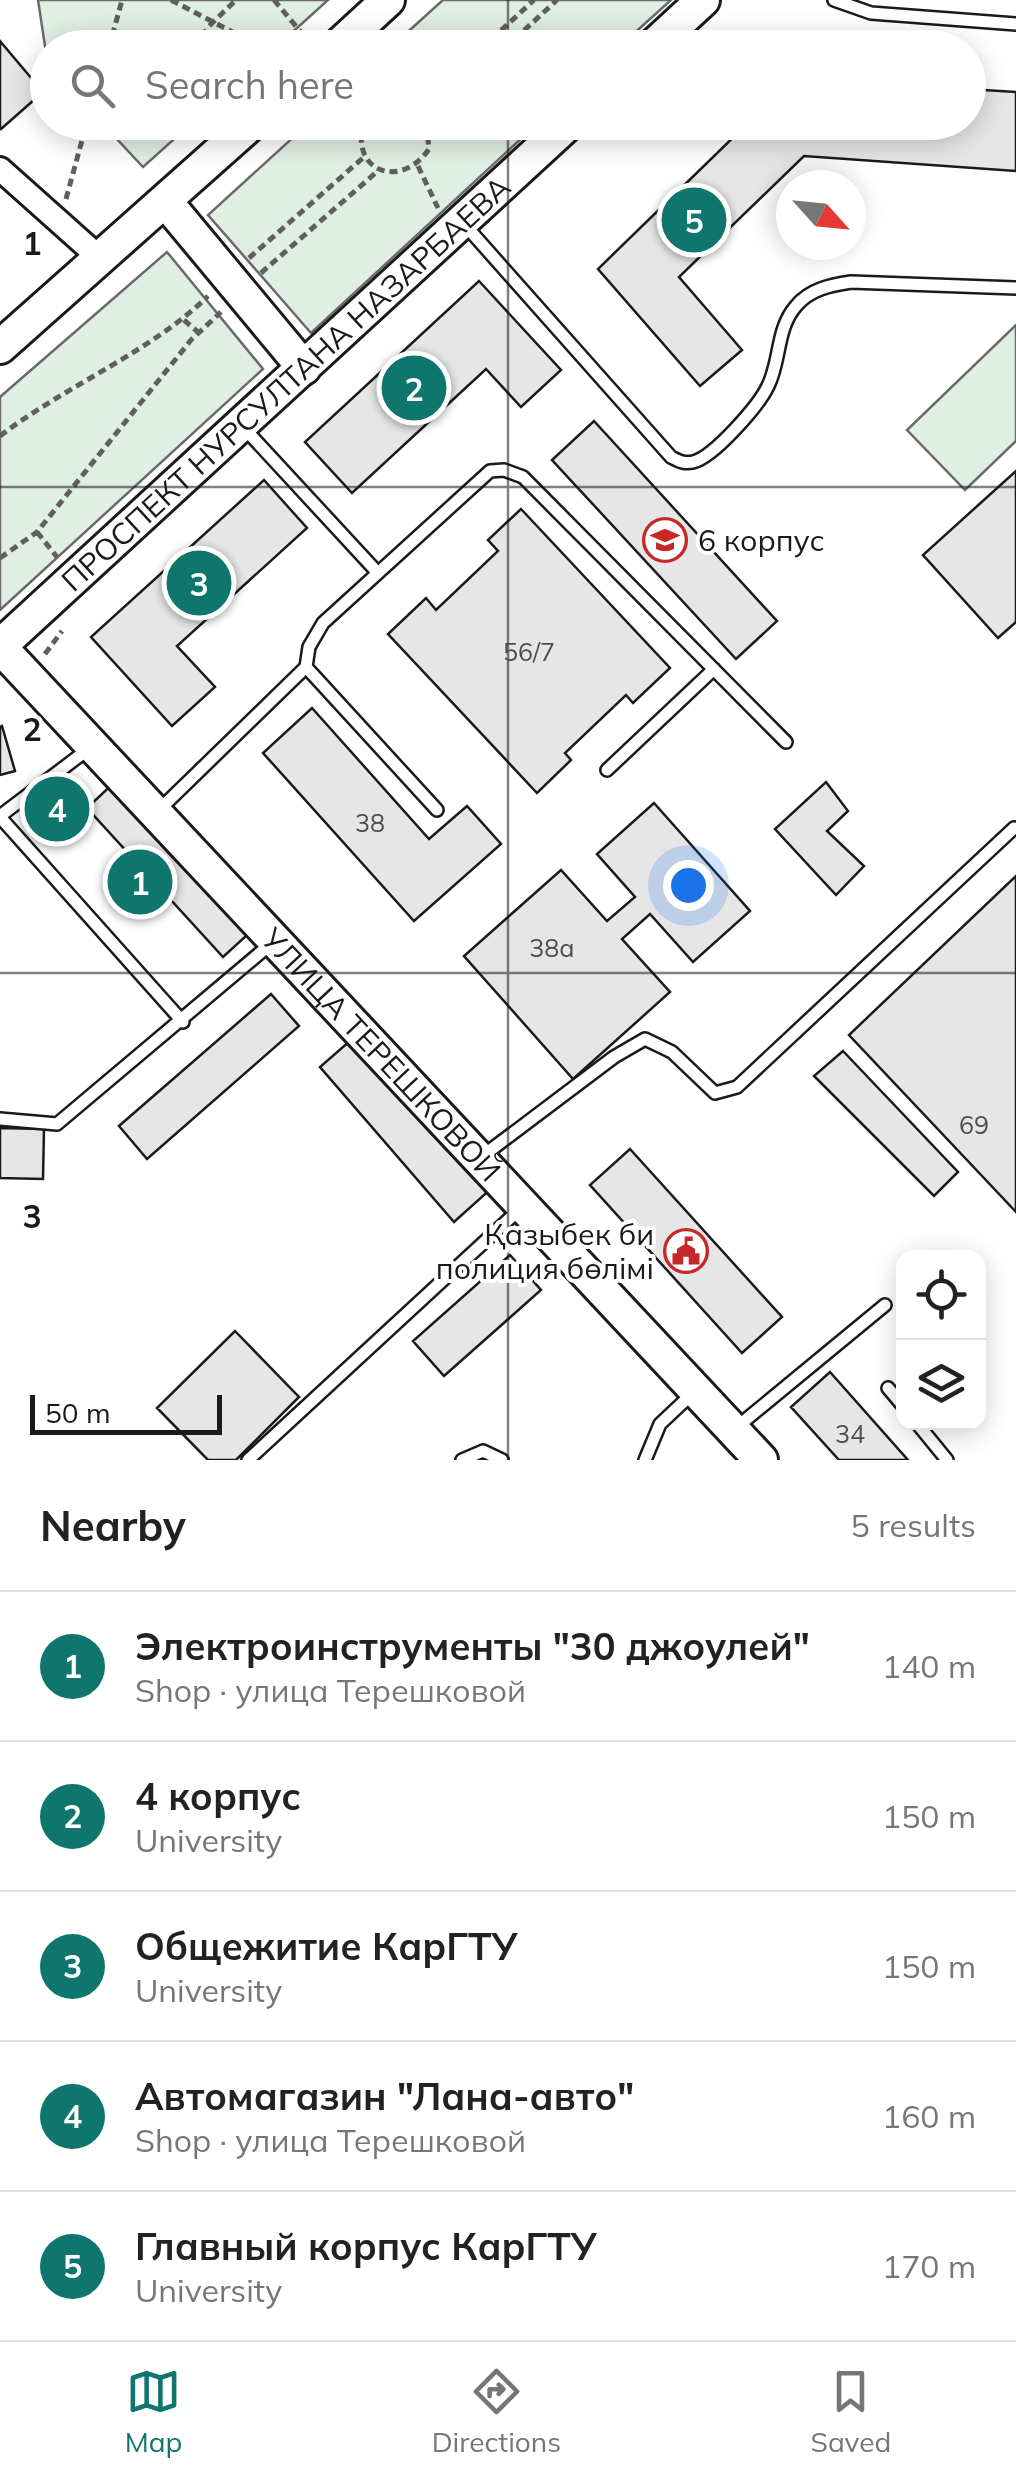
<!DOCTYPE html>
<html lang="en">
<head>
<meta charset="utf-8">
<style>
  body { margin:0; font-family:Mulish,sans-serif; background:#f6f6f6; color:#222 }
  .controls { position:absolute; right:30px; bottom:30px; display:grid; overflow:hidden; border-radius:20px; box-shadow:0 5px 25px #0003 }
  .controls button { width:90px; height:90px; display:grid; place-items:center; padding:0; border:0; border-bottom:2px solid #e0e0e0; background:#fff; color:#222; font:50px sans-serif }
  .compass { position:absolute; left:776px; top:170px; width:90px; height:90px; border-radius:50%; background:#fff; box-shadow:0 5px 25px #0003; rotate:117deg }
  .scale { position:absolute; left:30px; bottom:25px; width:192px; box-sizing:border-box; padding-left:10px; border:5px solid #1a1a1a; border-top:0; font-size:28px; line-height:35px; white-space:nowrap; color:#1a1a1a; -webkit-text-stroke:8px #fff; paint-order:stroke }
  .you { position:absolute; left:688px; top:885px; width:35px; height:35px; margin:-25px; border:8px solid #fff; border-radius:50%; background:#1a73e8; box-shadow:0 0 0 15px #1a73e833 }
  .badge { display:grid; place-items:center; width:65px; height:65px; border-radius:50%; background:#0f766e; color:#fff; font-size:32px; font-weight:700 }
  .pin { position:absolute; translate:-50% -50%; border:5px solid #fff; box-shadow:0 2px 10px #0006 }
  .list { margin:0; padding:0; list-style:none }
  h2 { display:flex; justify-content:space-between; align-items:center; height:130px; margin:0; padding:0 40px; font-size:42px }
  h2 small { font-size:32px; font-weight:400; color:#767676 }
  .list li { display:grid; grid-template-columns:65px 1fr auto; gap:30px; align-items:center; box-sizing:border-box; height:150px; padding:0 40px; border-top:2px solid #e0e0e0 }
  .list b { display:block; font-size:38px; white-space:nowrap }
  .list p { margin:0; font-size:32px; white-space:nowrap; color:#767676 }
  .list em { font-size:32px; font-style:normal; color:#767676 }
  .icon { flex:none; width:55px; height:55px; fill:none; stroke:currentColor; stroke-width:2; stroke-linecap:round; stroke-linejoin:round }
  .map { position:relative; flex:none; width:1016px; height:1460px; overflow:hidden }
  .search { position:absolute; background:#fff; box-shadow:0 5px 25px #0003; left:30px; right:30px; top:30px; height:110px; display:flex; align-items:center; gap:25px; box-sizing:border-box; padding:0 35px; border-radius:55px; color:#767676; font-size:38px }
  .sheet { height:880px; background:#fff }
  nav { display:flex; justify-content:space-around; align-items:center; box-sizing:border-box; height:140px; border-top:2px solid #e0e0e0; background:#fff; font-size:28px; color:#767676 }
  nav a { display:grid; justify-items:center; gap:5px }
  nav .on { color:#0f766e }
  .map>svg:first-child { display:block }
  .green { fill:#e0efe3; stroke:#6a6a6a; stroke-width:2.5 }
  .building { fill:#e6e6e6; stroke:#1a1a1a; stroke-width:2.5 }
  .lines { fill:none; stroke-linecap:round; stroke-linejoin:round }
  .lane-casing { stroke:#1a1a1a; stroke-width:16 }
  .street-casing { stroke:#1a1a1a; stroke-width:28 }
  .secondary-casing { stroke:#1a1a1a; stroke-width:38 }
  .path { stroke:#5f5f5f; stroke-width:5; stroke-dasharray:8 5; stroke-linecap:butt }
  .lane { stroke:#fff; stroke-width:11 }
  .street { stroke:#fff; stroke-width:22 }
  .secondary { stroke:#fff; stroke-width:32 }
  .grid { fill:none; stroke:#1a1a1a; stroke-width:2.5; stroke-opacity:0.55 }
  .labels { text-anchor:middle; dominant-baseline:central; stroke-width:8; stroke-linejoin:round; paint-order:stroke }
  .number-label { font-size:25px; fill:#4d4d4d }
  .street-label { font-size:30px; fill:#1a1a1a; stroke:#fff }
  .poi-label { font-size:30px; fill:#1a1a1a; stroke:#fff; text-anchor:start }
  .grid-label { font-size:32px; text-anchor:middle; font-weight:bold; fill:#1a1a1a; stroke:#fff; stroke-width:8; stroke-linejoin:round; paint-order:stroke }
</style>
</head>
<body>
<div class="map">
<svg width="1016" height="1460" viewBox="0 0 1016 1460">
  <rect width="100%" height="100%" fill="#fff"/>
  <path class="green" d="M38,0h290l-52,47 -228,1 -1,11z
    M443,0h228l-52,47h-228z
    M102,123h90l-49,44z
    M309,123v-1l229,1 -227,210 -103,-118z
    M167,252l96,117 -263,241v-213z
    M1016,325v116l-51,49 -58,-60z"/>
  <path class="building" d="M0,41l43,51 -42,37 -1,-1z
    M968,89l48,3v79l-212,-15 -125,121 63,73 -42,36 -102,-117 151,-147h219z
    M479,281l82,89 -40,37 -35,-38 -134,124 -47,-51z
    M594,421l183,200 -41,38 -184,-199z
    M1016,471v151l-18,16 -75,-83z
    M264,480l43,48 -130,118 38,41 -43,39 -81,-89z
    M521,509l149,159 -37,35 -7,-8 -61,58 6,7 -34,33 -149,-159 38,-36 10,12 62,-59 -10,-11z
    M312,708l117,131 38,-33 34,38 -87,77 -151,-168z
    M2,726l13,45 -15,4v-48z
    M121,776l136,150 -34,31 -136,-149z
    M826,782l22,29 -21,20 37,35 -28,29 -61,-66z
    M654,803l96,108 -57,51 -43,-48 -28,25 48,53 -97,87 -109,-123 97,-86 46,51 28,-24 -38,-43z
    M1016,876v336l-167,-177z
    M271,994l28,32 -152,133 -28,-33z
    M359,1033l134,154 -39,35 -134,-155z
    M843,1051l115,121 -24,24 -120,-120z
    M0,1128l44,1 -1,50 -43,-1z
    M630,1149l152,168 -40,36 -152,-168z
    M510,1255l31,35 -97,86 -31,-35z
    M235,1331l64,66 -63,63h-28l-51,-52z
    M830,1372l78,88h-69l-48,-53z"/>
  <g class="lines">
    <g class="lane-casing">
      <path id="lane" d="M834,0l37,13 145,11
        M465,225l206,232c8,4 13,7 22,5 21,-5 66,-57 75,-76 13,-26 8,-57 28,-80 14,-17 35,-21 55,-24l165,6
        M244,428l134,145
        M306,667l131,143
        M607,770l107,-101
        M157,812l149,-145 3,-20 14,-24 167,-152 14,-1 19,7 263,265
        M0,816l91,-69
        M0,817l183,205
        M0,1119l57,5 216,-182
        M480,1158l134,-101 31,-18 27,13 43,41 22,-6 277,-259
        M888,1388l16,19
        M916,1422l31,38
        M737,1427l148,-122
        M248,1460l273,-252
        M462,1460l21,-9 19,9
        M645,1460l15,-36 34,-32"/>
    </g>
    <g class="street-casing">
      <path id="street" d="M0,169l102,91"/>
    </g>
    <g class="secondary-casing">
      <g id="secondary">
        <path d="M336,48l52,-48"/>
        <path d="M651,48l52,-48"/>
        <path d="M166,202l138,166"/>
        <path d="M0,347l253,-225"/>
        <path id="s1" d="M0,646l570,-524"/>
        <path id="s2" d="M0,647l761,813"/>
      </g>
    </g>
    <path class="path" d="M171,0l92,48
      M274,0l31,37
      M109,48l13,-48
      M196,48l12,-21 28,-27
      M281,48l18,-17
      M294,48l17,-16
      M482,48l52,-48
      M505,48l52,-48
      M364,122c-15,50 37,68 65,27l-3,-27
      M418,166l20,42
      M66,199l21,-77
      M249,258l115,-101
      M261,273l118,-103
      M184,320l15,13
      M0,436c65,-50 151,-84 208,-140
      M37,532l20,25
      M0,558l37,-26 154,-192 30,-28
      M45,654l17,-23"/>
    <use href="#lane" class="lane"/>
    <use href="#street" class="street"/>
    <use href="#secondary" class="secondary"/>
  </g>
  <path class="grid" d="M508,0v48M508,122v1338M0,487h1016M0,973h1016"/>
  <defs>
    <g id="university-ring" transform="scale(2.25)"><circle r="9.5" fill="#fff" stroke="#c62828" stroke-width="1.5"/><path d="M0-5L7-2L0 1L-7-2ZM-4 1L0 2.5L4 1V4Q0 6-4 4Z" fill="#c62828"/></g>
    <g id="civic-ring" transform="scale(2.25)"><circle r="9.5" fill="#fff" stroke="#c62828" stroke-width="1.5"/><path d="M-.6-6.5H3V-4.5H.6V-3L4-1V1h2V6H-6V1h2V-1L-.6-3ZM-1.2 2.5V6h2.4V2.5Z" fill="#c62828"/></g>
  </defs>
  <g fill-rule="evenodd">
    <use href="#university-ring" x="665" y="540"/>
    <use href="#civic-ring" x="686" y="1251"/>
  </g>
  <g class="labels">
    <g class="number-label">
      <text x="529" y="651">56/7</text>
      <text x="370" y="822">38</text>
      <text x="552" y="947">38а</text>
      <text x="974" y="1124">69</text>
      <text x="850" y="1433">34</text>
    </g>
    <g class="street-label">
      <text stroke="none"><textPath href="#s1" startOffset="388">ПРОСПЕКТ НУРСУЛТАНА НАЗАРБАЕВА</textPath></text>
      <text stroke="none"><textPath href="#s2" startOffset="558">УЛИЦА ТЕРЕШКОВОЙ</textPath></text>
    </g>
    <g class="poi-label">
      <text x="698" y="540">6 корпус</text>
      <text x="654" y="1234" text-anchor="end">Қазыбек би<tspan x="654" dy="34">полиция бөлімі</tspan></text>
    </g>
  </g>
  <g class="grid-label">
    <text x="32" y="255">1</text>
    <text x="32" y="741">2</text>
    <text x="32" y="1228">3</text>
  </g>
</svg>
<div class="controls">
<button><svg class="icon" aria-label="locate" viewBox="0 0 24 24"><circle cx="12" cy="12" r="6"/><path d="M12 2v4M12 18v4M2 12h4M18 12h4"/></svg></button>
<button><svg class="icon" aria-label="layers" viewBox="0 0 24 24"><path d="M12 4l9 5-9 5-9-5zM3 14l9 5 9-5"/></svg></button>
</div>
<svg class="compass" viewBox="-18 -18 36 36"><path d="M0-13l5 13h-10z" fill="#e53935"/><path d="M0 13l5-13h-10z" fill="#767676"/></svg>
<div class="scale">50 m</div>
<div class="you"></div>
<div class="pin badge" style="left:140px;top:882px">1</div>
<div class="pin badge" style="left:414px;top:388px">2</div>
<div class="pin badge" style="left:199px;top:583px">3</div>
<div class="pin badge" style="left:57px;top:809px">4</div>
<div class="pin badge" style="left:694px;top:220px">5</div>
<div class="search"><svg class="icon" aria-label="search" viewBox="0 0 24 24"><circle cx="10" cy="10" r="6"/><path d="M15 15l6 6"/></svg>Search here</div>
</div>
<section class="sheet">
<h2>Nearby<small>5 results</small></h2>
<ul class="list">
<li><span class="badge">1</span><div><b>Электроинструменты &quot;30 джоулей&quot;</b><p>Shop · улица Терешковой</p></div><em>140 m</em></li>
<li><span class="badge">2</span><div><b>4 корпус</b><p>University</p></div><em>150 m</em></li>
<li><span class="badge">3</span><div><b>Общежитие КарГТУ</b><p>University</p></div><em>150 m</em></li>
<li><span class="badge">4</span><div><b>Автомагазин &quot;Лана-авто&quot;</b><p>Shop · улица Терешковой</p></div><em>160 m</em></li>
<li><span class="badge">5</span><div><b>Главный корпус КарГТУ</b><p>University</p></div><em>170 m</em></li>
</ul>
</section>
<nav>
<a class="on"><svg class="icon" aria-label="map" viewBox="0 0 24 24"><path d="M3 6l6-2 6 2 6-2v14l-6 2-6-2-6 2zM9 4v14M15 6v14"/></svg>Map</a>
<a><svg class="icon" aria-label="directions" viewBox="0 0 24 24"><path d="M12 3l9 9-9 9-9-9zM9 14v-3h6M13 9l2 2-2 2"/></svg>Directions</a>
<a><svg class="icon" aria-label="saved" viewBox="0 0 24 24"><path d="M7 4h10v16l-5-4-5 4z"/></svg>Saved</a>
</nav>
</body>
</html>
